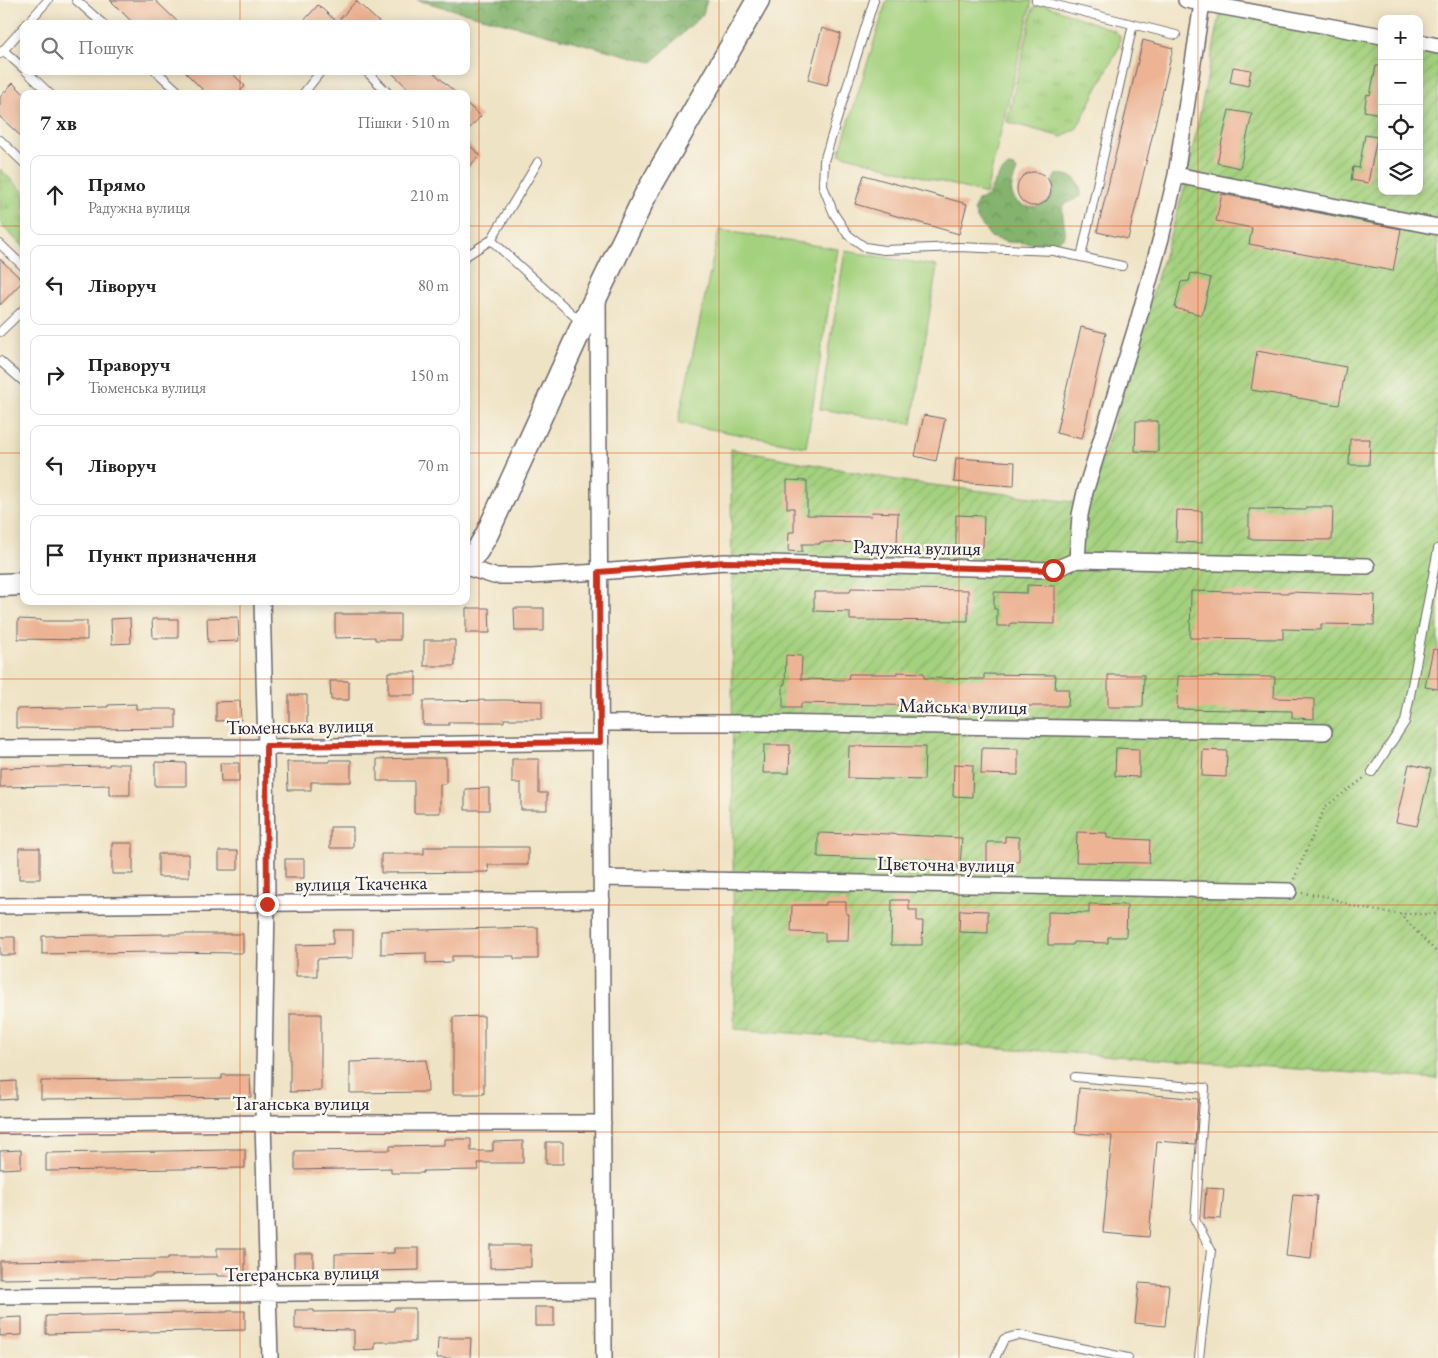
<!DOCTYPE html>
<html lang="uk">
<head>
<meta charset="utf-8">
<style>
  body { margin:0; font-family:"EB Garamond",serif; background:#f2f2f2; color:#222 }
  .controls { position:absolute; right:15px; top:15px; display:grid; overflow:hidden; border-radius:10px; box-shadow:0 2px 12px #0003 }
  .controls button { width:45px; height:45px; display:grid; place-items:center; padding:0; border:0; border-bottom:1px solid #e0e0e0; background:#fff; color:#222; font:25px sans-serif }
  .stop { position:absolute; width:15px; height:15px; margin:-11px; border:4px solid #c8321e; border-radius:50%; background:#fff }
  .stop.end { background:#c8321e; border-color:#fff; box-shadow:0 1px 5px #0008 }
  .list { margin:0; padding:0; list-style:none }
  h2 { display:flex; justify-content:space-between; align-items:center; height:65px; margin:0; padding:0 20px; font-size:21px }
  h2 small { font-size:16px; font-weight:400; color:#767676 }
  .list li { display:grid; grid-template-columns:32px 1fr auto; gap:15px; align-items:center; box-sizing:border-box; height:80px; margin:0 10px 10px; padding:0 10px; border:1px solid #e0e0e0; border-radius:10px }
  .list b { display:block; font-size:19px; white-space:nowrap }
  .list p { margin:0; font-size:16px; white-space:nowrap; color:#767676 }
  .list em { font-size:16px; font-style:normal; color:#767676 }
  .icon { flex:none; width:28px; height:28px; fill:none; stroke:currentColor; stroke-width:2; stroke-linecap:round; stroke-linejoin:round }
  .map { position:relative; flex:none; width:1438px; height:1358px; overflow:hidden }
  .search { position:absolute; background:#fff; box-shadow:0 2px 12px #0003; left:20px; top:20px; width:450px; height:55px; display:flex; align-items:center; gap:12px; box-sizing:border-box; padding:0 18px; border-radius:10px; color:#767676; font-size:19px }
  .panel { position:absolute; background:#fff; box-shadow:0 2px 12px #0003; left:20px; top:90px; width:450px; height:515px; border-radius:10px }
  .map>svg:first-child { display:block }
  .grass { fill:url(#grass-tufts); stroke:#637a5c }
  .forest { fill:url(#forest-crowns); stroke:#526a54 }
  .garden { fill:url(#garden-furrows); stroke:#637a5c }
  .pitch { fill:#a4d17e; stroke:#637a5c }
  .building { fill:#ecb494 }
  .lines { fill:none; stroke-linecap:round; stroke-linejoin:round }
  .lane-casing { stroke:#6a666b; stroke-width:10 }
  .street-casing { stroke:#6a666b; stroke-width:18 }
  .secondary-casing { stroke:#6a666b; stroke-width:25 }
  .path { stroke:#6a666b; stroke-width:2.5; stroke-dasharray:1 4; stroke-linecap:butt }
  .lane { stroke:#fff; stroke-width:8 }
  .street { stroke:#fff; stroke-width:15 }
  .secondary { stroke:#fff; stroke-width:22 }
  .route { stroke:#c8321e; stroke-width:6 }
  .grid { fill:none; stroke:#de560e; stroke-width:1; stroke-opacity:0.55 }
  .labels { text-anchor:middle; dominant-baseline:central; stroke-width:5; stroke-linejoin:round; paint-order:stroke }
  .street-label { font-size:20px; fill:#22223b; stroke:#fbf7ec }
</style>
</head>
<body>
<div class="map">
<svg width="1438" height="1358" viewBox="0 0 1438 1358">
  <defs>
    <pattern id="grass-tufts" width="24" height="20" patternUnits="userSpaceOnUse" patternTransform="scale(1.25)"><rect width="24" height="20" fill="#a4d17e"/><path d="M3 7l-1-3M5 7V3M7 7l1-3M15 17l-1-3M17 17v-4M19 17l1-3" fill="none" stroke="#8db36e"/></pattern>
    <pattern id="forest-crowns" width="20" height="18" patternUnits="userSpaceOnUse" patternTransform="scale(1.25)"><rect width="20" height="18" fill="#83b36d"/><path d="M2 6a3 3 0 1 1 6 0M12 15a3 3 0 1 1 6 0" fill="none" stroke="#6b915b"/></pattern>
    <pattern id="garden-furrows" width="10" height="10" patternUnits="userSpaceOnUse" patternTransform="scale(1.25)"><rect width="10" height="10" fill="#a4d17e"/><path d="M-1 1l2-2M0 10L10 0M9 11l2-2" fill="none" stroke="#8db36e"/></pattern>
  </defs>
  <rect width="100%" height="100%" fill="#fbf7ec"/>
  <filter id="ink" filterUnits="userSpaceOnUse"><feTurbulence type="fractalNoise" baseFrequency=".02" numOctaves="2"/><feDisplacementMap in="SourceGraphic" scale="10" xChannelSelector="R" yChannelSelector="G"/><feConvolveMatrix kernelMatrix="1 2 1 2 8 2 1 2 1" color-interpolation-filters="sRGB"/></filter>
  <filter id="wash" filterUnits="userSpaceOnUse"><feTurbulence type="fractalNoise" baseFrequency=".0096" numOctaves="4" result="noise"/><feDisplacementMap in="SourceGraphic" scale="20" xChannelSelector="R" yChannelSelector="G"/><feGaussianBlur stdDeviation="1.12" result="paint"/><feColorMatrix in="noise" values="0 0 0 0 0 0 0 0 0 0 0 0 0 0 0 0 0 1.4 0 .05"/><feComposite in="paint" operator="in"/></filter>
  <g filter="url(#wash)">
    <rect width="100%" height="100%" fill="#efe3c5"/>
    <path class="grass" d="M1039,4h4l72,27 5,5 -1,11 -42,81 -15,9 -55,-15 26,-114z
      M0,169l24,23v55l-24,-23z"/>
    <path class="forest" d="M417,0h290l-4,14 -51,48z
      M1009,166l5,1 3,4c-3,7 -7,16 -5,23 5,18 34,16 41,0 2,-6 0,-9 0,-15l3,-4c16,-2 25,5 25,21 -7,5 -13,5 -18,10 -2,10 3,19 2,30l-12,8 -46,-2 -16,-5 -14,-18 -3,-10 4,-9 9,-3c6,-11 11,-24 22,-31z"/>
    <path class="garden" d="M1221,11l161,31v149h37v-142l19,4v1026l-704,-50 -3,-580 177,33 181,22 96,-318z"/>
    <path class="pitch" d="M887,0l145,1 -46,193 -147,-40z
      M719,230l119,19 -32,198 -128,-24z
      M845,251l92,15 -25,158 -92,-15z"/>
    <g id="blocks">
      <path class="building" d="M110,0h45l25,24h-46z
        M356,1l25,23h-80l17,-19 19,17z
        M822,28l19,6 -14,51 -19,-5z
        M1143,40l30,8 -45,191 -31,-7z
        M1376,66h6v41l-2,7 -16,-3 3,-17 3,1z
        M1233,67l18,3 -3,16 -18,-4z
        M184,71h46l15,15 -7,8h-31z
        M390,71h42l25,23h-43z
        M13,83l11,11v45l-24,-22v-20z
        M466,103l15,13 -15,16z
        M1229,110l23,4 -12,54 -23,-5z
        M1365,135l12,2 -9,46 -17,-3 2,-13 6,1z
        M466,142l14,13 -14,15z
        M1017 189a17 17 0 1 1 34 0a17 17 0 1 1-34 0Z
        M864,175l103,29 -8,30 -104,-30z
        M1222,194l179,35 -8,42 -144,-27 3,-16 -36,-7z
        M0,259l23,22 -23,24z
        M1191,273l20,5 -9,37 -27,-7 6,-26 8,-1z
        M1081,327l25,6 -24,106 -26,-6z
        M1257,351l89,16 -7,38 -88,-15z
        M924,415l21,4 -9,42 -21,-5z
        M1136,421h22v31l-23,-1z
        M1350,439h20l-1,26h-20z
        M956,458l59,4 -1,24 -60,-4z
        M787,480l20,1v34l64,1 1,-4 26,1 -1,33h-26v-3l-51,-1v2h-18v8l-14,-1 1,-19h5v-24h-7z
        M1306,507h27l-1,33 -83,-1v-30l57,1z
        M1177,510l25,1v32l-26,-1z
        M956,515l28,1 -1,31 -27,-1z
        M1027,585l28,1v38l-44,-1 -1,3h-13v-17h-3v-17l33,1z
        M851,588l117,2v31l-118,-1v-8l-36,-1v-19h36z
        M1191,591l99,2v-1l85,3 -1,30 -53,-1v6l-38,-1v10l-93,-1z
        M466,608h23l1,25h-24z
        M514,608h30v23h-29z
        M335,614h65v26h-25v-3l-40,1z
        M238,617l1,24 -31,1 -1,-24z
        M130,618l1,25 -19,1 -1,-25z
        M18,619l23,1v1h46v19l-69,-1z
        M152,619h26v19h-25z
        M424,640h31v26h-31z
        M1433,649l5,1v39l-13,-2z
        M786,655l16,1 -1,23 47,1 1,-6h48v-2l27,1v5l60,1v-5l72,1 -1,14h14l-1,17h-145l-122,-3v5h-18v-24h2z
        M388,672h28v23h-28z
        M1108,675h36l-1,32h-35z
        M1178,676l97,1 -1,21 40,1v20l-22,-1v-7l-115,-2z
        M330,681h19v19h-18z
        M289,695h18v31h-18z
        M504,700l38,1v18h-38v3h-55v3h-26v-24z
        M240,701l1,19 -25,1v-19z
        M136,704v5h40v19l-87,1 -73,-1v-19l92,-2v-2z
        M764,745h26l-1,28h-26z
        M849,746l76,1 -1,33 -76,-2z
        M982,748l36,1v26l-37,-1z
        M1116,748l23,1v28l-24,-1z
        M1203,750l24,1 -1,26 -24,-1z
        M420,758h26v26h-6v29h-26v-32h-37v-22z
        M512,759h27v34h8v17h-26v-27h-9z
        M329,760h22v22h-40v8h-23l-1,-28h43z
        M155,762l31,1v23h-31z
        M220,763h19v19h-18z
        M109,764h21v31h-21v-10l-109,2v-19l109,-2z
        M954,764l19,1 -1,32 -19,-1z
        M1409,764l22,5 -14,57 -21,-4z
        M489,788v22h-24v-21z
        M330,827h23v21h-23z
        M851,832l111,6 -2,28 -27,-2v-3l-115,-4v-24l33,1z
        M1077,832l30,1v5l43,2 -1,23 -73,-1z
        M1005,836l14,1v25h-11l-1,5 -20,-1v-24h18z
        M112,843h21v31h-21z
        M424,847h104v18h-40l1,7 -108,1v-19h43z
        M19,848h21v31h-21z
        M219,851h19v19h-19z
        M158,854h31v23h-31z
        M285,859h19v19h-19z
        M892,900h17v10h8v11h6l-1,24h-31z
        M826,902h20v12h3l-1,27h-23v-8l-34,-1 1,-27h34z
        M1089,904l38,1 -1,32h-18v6l-35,-1v3h-25v-33l41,1z
        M960,910l28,1v22l-29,-1z
        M538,927v32h-24v-3h-62v6l-26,1v-10l-45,1v-23z
        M333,930h20v28l-36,1v17h-21v-31l37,-1z
        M165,934h78v19l-92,-1 -109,2v-18z
        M0,937h15v18h-15z
        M290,1014h31v77l-31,1z
        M484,1016v78h-31v-77z
        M427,1060l1,32 -78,1v-31z
        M222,1075h28l1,22 -210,2v-18l181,-2z
        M16,1081v18l-16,1v-18z
        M1079,1088l119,11 -3,45 -38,-3 -8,96 -46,-4 9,-97 -37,-3z
        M444,1139h27v12h22v-9l30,-1v22h-45l1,7 -56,1v2h-32v-5l-96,2v-19l95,-1v-4l54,-1z
        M546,1142h17v22h-17z
        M226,1149h19v19l-199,3v-18l180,-3z
        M21,1150v18l-21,1v-18z
        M1206,1188l18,1 -3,30 -17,-1z
        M1293,1194l24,2 -6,63 -25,-3z
        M490,1245h41v22l-41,1z
        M217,1248h28v28h-28v-2l-65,1v2l-152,2v-18l168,-2v-2h49z
        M394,1248h25v22l-84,2v-18l59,-1z
        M294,1253h19v19h-19z
        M1139,1283l30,2 -4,41 -30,-3z
        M535,1307h19v19h-19z
        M394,1308h21v34h-40v7l-21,1v-20l-59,-1v-19h19v2l80,-1z
        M227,1311h18v19l-199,4v-18l181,-4z
        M22,1317v18l-22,1v-18z
        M438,1338h33l-1,20h-33z"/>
    </g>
  </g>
  <g filter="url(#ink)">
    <use href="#blocks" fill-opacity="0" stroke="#6a666b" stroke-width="1"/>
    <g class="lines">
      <g class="lane-casing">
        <path id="lane" d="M76,0l27,24
          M874,0l-50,161 -1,25 11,28 14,21 17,12 19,3 74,-3 96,4 68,15
          M1036,0l140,35
          M27,24l21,-24
          M3,50l21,19
          M0,54l24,-27
          M26,71l24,23
          M156,71l25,23
          M366,71l23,23
          M303,94l18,-23
          M0,140l24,23
          M491,240l47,-78
          M0,244l24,23
          M466,256l25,-16 91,83
          M1081,257l52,-233
          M0,332l24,-23
          M0,361l24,21
          M1372,772l33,-50 33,-173
          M1075,1077l130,11 -10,132 16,30 -12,108
          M995,1358l9,-19 14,-4 110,23"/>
      </g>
      <g class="street-casing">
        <path id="street" d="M1186,0l196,36
          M1419,42l19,4
          M1176,175l262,52
          M598,300l6,1058
          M1077,560l3,-45 5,-23 53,-171 23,-83 15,-63 26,-172
          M466,567l28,9h37l68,-4 126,-10 328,8 24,-10 290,6
          M262,601l4,146 1,157 -4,219 7,235
          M600,723h159l565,9
          M0,748l266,-1 334,-5
          M601,878l688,13
          M0,906l602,-6
          M0,1126l263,-3h340
          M0,1296l604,-6"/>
      </g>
      <g class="secondary-casing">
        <path id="secondary" d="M466,563l11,-12 10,-17 96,-210 62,-128 113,-196
          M0,585l24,-1"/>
      </g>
      <path class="path" d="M1294,879l31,-72 39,-29
        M1302,893l23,3 34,12 41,6h38
        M1400,914l38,40"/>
      <use href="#lane" class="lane"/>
      <use href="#street" class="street"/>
      <use href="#secondary" class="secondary"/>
    </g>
  </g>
  <g class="lines" filter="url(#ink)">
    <path class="route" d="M267,904l-1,-158 334,-4 -1,-170 126,-10 328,8"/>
  </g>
  <path class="grid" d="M240,0v24M479,0v1358M719,0v1358M959,0v1358M1198,0v1358M240,71v23M0,226h24M466,226h972M0,453h24M466,453h972M240,601v757M0,679h1438M0,905h1438M0,1132h1438"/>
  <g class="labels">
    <g class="street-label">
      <text transform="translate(917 547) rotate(1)">Радужна вулиця</text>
      <text transform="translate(963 706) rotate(1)">Майська вулиця</text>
      <text transform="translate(300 726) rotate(-1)">Тюменська вулиця</text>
      <text transform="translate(946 864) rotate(1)">Цвєточна вулиця</text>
      <text transform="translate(361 883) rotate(-1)">вулиця Ткаченка</text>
      <text x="301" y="1103">Таганська вулиця</text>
      <text transform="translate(302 1273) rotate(-1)">Тегеранська вулиця</text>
    </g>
  </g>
</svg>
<div class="controls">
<button>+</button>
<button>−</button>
<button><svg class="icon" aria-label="locate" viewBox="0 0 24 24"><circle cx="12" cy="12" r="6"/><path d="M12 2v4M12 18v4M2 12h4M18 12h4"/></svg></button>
<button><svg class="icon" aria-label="layers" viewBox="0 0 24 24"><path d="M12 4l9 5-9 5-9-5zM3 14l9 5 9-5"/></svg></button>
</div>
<div class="stop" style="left:1053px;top:570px"></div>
<div class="stop end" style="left:267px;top:904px"></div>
<div class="search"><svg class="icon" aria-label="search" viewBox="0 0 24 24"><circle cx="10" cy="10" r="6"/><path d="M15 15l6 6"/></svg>Пошук</div>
<section class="panel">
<h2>7 хв<small>Пішки · 510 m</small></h2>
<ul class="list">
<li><svg class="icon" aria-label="ahead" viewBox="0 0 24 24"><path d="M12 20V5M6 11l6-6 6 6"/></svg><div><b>Прямо</b><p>Радужна вулиця</p></div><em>210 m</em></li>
<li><svg class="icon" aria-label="left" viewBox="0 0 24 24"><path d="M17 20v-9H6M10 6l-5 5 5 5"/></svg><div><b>Ліворуч</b></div><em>80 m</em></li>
<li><svg class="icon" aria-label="right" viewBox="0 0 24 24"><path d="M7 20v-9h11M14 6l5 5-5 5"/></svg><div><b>Праворуч</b><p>Тюменська вулиця</p></div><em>150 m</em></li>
<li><svg class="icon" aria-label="left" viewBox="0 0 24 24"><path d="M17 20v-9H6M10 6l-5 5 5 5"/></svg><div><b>Ліворуч</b></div><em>70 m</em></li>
<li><svg class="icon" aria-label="arrive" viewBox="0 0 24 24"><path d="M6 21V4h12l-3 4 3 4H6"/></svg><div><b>Пункт призначення</b></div></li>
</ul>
</section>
</div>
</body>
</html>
